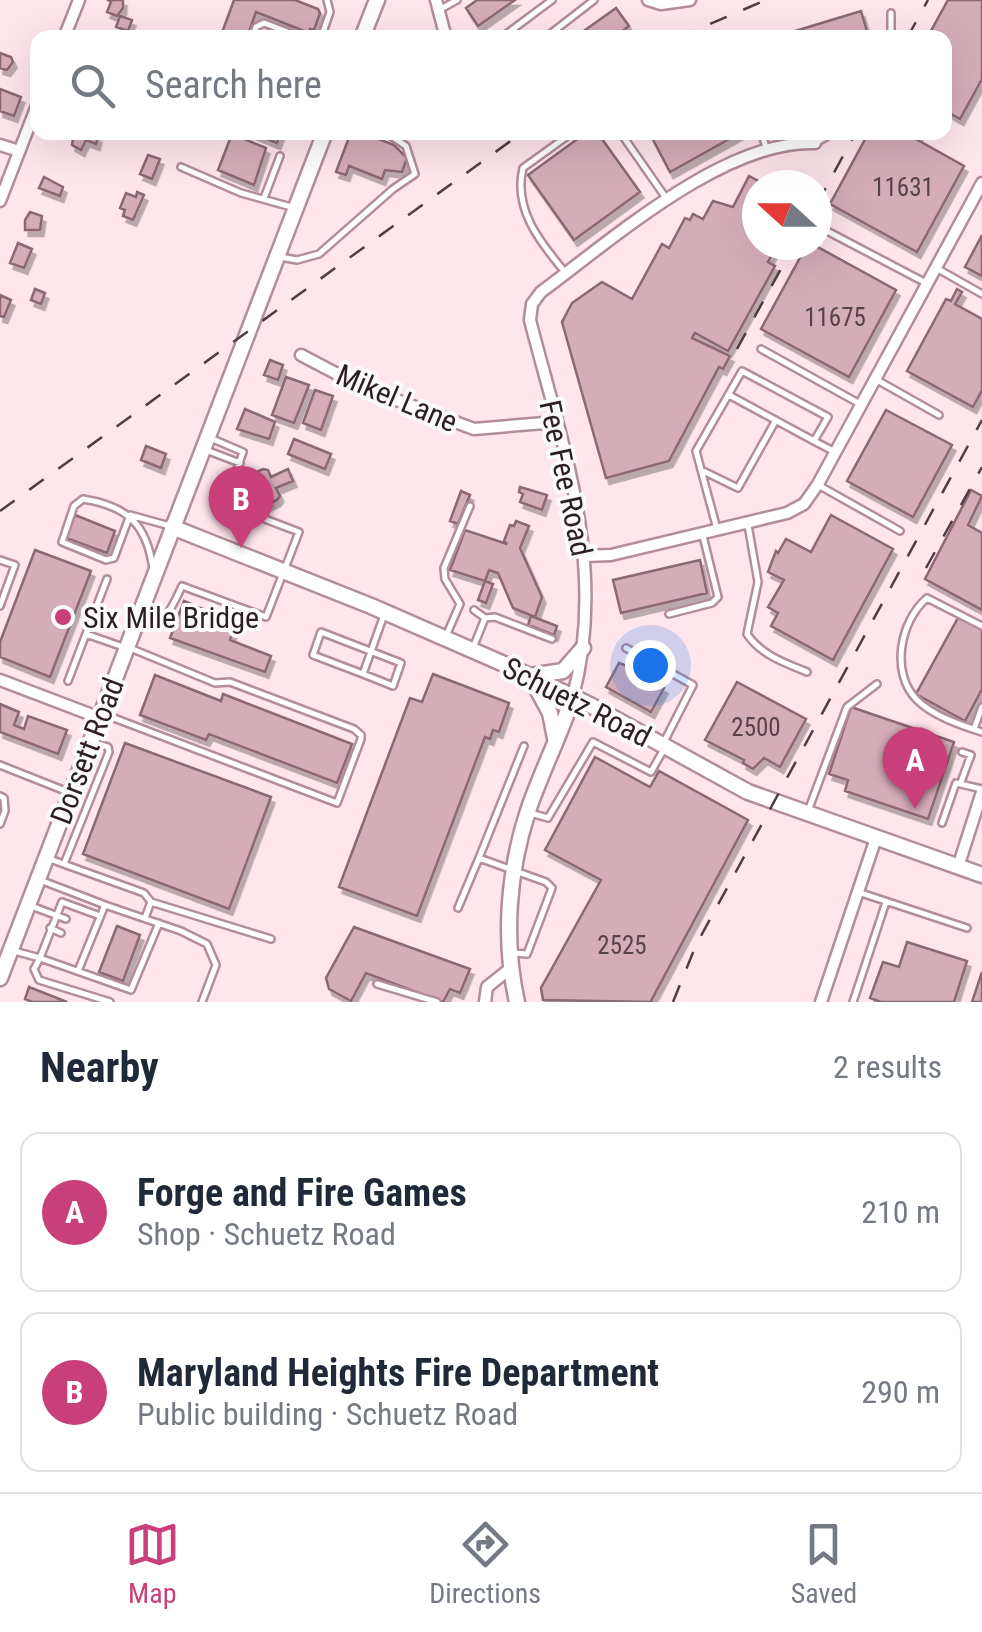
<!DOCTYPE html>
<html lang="en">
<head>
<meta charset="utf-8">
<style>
  body { margin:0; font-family:"Roboto Condensed",sans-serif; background:#f6f6f7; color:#1f2937 }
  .compass { position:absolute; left:742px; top:170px; width:90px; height:90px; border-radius:50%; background:#fff; box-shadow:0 10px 40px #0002; rotate:291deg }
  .you { position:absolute; left:650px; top:665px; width:35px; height:35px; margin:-25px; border:8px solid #fff; border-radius:50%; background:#1a73e8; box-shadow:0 0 0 15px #1a73e833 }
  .badge { display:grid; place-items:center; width:65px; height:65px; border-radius:50%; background:#c93f79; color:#fff; font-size:32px; font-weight:700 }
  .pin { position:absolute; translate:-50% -82px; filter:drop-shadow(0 2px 5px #0008) }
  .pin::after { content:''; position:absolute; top:52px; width:35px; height:30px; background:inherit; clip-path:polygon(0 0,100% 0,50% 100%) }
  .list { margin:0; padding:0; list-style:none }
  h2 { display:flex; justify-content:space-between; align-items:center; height:130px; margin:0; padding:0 40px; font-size:42px }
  h2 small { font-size:32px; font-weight:400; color:#747a83 }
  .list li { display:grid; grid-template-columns:65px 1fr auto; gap:30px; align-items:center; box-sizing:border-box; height:160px; margin:0 20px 20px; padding:0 20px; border:2px solid #e0e1e3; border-radius:20px }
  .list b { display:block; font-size:38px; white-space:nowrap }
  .list p { margin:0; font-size:32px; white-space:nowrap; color:#747a83 }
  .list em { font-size:32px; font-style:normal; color:#747a83 }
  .icon { flex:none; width:55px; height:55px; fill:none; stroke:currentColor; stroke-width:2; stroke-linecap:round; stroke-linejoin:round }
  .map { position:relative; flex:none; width:982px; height:1002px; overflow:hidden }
  .search { position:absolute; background:#fff; box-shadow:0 10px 40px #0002; left:30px; right:30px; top:30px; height:110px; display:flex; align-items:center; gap:25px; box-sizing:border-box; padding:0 35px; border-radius:20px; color:#747a83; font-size:38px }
  .sheet { height:490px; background:#fff }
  nav { display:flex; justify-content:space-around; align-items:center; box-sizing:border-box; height:140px; border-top:2px solid #e0e1e3; background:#fff; font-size:28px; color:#747a83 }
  nav a { display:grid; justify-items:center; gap:5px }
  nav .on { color:#c93f79 }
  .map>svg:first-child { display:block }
  .building { fill:#d5adb9; stroke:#8b6772; stroke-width:2.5; filter:url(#shadow) }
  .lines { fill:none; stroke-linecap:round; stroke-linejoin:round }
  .lane-casing { stroke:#b38d99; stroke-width:10 }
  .street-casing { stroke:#b38d99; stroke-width:15 }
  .secondary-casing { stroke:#b38d99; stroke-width:19 }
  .lane { stroke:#fff; stroke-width:5 }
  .street { stroke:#fff; stroke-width:10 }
  .secondary { stroke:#fff; stroke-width:14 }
  .rail { stroke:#4e3e42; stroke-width:2.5; stroke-dasharray:18 18; stroke-linecap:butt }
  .poi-dot { fill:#c93f79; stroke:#fafafa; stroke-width:4 }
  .labels { text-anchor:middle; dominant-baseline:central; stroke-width:8; stroke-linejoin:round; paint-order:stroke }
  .number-label { font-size:25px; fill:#574248 }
  .street-label { font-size:30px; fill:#2d1e22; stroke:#fafafa }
  .poi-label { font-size:30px; fill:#2d1e22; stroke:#fafafa; text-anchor:start }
</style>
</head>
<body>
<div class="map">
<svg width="982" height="1002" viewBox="0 0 982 1002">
  <defs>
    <filter id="shadow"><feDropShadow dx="3.5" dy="6" stdDeviation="0" flood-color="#0004"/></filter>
  </defs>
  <rect width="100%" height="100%" fill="#ffe5ec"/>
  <path class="building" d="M108,0h15v8l-6,8 -10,-4 4,-10z
    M234,0h61l23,9 2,4 -6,17 -4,-1 -1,4 -53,-21 -9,26h-27z
    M477,0h38l-37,26 -12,-18z
    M948,0h34v79l-22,40 -16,-9v-72h-17z
    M616,8l13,18 -16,12h-39z
    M861,11l8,27h-97z
    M120,16l12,4 -4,11 -12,-4z
    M0,53l11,4 2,5 -6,8 -7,-2z
    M0,89l21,8 -7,19 -14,-5z
    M74,132h15l9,5 -2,7 -10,-4 -5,10 -9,-5z
    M250,132h31l-4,11z
    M351,132h10l33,13 13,13 -5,14 -17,-2 -3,9 -33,-13 -3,9 -10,-3z
    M587,132h10l43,60 -66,48 -46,-65z
    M649,132h91v1l-70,39z
    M869,132h51l-4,7 48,27 -47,86 -87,-48z
    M232,134l34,14 -12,37 -36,-15z
    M148,155l12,4 -8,20 -12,-5z
    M749,176l17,9h-9v60h20l-9,17 7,4 -47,85 -33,-18 -3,5 38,18 -7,13 -4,-2 -50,94 -63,17 -44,-156 10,-19 30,-21 30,17 30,-55 7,4 16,-30 5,2 3,-6 10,5 10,-18 20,6z
    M44,177l19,10 -3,9 -21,-8z
    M137,192l7,3 -11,25 -10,-4 2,-6 -5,-2 6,-15 10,4z
    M30,212l12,4 -2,14h-15v-10z
    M982,235v41l-17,-9z
    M18,243l14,6 -8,19 -14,-5z
    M807,245h7l82,45 -47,87 -88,-48z
    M35,289l10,4 -4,11 -10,-4z
    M957,289l5,3 -7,12 27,15v71l-9,17 -66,-36 39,-72 5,2z
    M0,295l11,5 -7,17 -4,-1z
    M270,360l13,5 -5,15 -14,-5z
    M286,377l23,8 -15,38 -22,-8z
    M315,390l18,6 -12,34 -18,-7z
    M245,409l30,13 -6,17 -32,-10z
    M886,410l66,35 -39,72 -66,-36z
    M294,439l37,15 -6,15 -37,-15z
    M146,446l20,8 -5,14 -20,-8z
    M263,469l5,1 3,7 17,-8 5,12 -17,7 4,8 -3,4 -23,11 -14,-31z
    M520,487l27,8 -5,15 -22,-8 3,-8 -4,-2z
    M971,490l11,6 -14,29 14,8v77l-57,-31z
    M461,491l9,4 -12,29 -8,-3z
    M75,515l40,16 -8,22 -41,-15z
    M831,515l62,34 -60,111 -62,-34 7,-13 -10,-6 16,-27 -16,-8 8,-21 2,2 8,-14 25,13z
    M516,521l13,5 -9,22 22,49 -7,20 -22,-9 -15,-35 -9,-3 -4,11 -35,-11 15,-40 42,14 -3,-3 6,-16 4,1z
    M35,550l56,21 -41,106 -50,-20v-15z
    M700,560l7,33 -86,20 -8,-33z
    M485,581l8,3 -7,19 -8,-3z
    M184,601l52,22 -6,17 41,16 -6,16 -95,-34z
    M531,616l26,10 -3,9 -26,-10z
    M959,616l23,13v60l-17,32 -49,-27z
    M619,663l18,7 27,18 -13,24 -45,-25z
    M433,674l76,29 -10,29 -6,-2 -3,9 -5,-2 -68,179 -78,-29 71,-189 12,4z
    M155,675l66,26 2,-7 129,50 -15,39 -128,-49 -3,6 -66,-25z
    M737,682l69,37 -26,48 -16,-9 -11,11 -10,-6 1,-3 -39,-20z
    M0,704l19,8 -5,13 10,4 4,-13 39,14 -9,24 -58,-22z
    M851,707l103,35 -26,77 -83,-28 3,-11 -19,-6z
    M125,743l146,54 -42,112 -146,-55z
    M595,757l55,30 9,-16 89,49 -97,181 2,1 -110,-2 -2,-12 60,-108 -56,-30z
    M117,926l23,9 -17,46 -24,-9z
    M354,927l116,42 -10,24 -10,-4 -7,13 -77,-29 -15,28 -22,-12 -3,-11z
    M907,942l60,19 -13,41h-73l-11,-4 13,-36 16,5z
    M982,972v30h-10z
    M29,987l38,15h-35l-7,-3z"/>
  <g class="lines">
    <g class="lane-casing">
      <path id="lane" d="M439,10l18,-10
        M252,38l4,-11 8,-4 39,15
        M321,38l9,-26 -3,-12
        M501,38l51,-38
        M545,38l49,-38
        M891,38v-25
        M620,132l46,66
        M761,132l5,15
        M815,143l20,-11
        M181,167l60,26 54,15
        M264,198l16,-42
        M827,231l99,52
        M280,257l17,3 22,-6 74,-65 22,-15 -9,-28 -21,-14
        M938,269l44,25
        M564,271c-24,-29 -51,-62 -41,-103l50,-36
        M761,349l99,55
        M877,380l62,35
        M729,395l85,46
        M206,450l34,13
        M701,470l37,18 38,-68
        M820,486l80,45
        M748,525l10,57 -11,52c14,21 38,29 60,38
        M717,529l-21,-78 46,-80 86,46 -14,24 21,11
        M0,560l15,5 -15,41
        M153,569c-6,-44 -25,-63 -70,-70l-9,7 -12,36 44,18 8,-2 16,-43 40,11
        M669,614l43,-11 6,-6 -15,-61
        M485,618l10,-1 57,22
        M982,626l-55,-28c-27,23 -37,75 -10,102 16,16 43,25 65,32
        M137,628c29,-3 34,-18 45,-42l84,31 33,-85 -66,-25 -3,-18 13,-37 -35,-15
        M86,634l40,14
        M446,636l14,-32 -15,-25 -1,-11 26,-62
        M473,648l12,-30 -11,-8
        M626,648l67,37 -29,57
        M363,674l30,12 8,-23 -80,-31 -8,23 50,19 21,-59
        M68,681l39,-102
        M106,715l231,88 24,-64v-4l-7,-6 -124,-47 -15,1 -85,-35
        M974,729l8,-22
        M0,765l68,27
        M961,782l10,-27 -9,-3
        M0,796l4,2 1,13 -5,13
        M808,811l39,-104 30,-23
        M530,813l18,5 45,-76 58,30 13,-23
        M942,823l14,-40 26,6
        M47,858l97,35 7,9 -6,16
        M64,864l45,-112 -1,-5 -15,-5
        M40,880l65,25 -27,66
        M858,892l109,36
        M151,902l120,37
        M105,905l76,26 26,13 9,21 -14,37
        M31,906l35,13
        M458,908l21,-50
        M100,916l-38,-14 -22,56 91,32 28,-67
        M50,928l11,5
        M14,951l26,7 -6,11 5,11 71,22
        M513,953l14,1 25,-66 -6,-6 -67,-24 45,-112
        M377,984l60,18
        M853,1002l33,-100"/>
    </g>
    <g class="street-casing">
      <path id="street" d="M436,0l10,38
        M648,0l13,4 29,-4
        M64,38l15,-38
        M0,145l19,6
        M0,201l38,-98
        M301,355l61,32 112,42 82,-7
        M585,556l26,-1 176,-42 17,-9 14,-20 164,-301
        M0,680l100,38
        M573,696c35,-130 -11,-251 -43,-376l2,-16 9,-12c72,-53 183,-152 274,-149
        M958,867l24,-75
        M485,1002l2,-15 24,-19
        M821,1002l55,-164"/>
    </g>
    <g class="secondary-casing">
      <path id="secondary" d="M362,38l15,-38
        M172,527l199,79 142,62 77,37 158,87 234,83
        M555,738l-5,-25 -20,-37 33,-5 20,-23
        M0,978l325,-846
        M517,1002c-14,-62 -9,-130 11,-191 13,-39 32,-75 45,-115"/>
    </g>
    <use href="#lane" class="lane"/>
    <use href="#street" class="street"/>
    <use href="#secondary" class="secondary"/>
    <path class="rail" d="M677,38l89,-38
      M907,38l21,-38
      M817,204l39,-72
      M737,349l57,-104
      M0,511l523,-379
      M926,568l56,-101
      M673,1002l23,-57 286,-525"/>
  </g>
  <circle class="poi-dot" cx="63" cy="617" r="10"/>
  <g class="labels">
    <g class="number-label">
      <text x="903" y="187">11631</text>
      <text x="835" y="317">11675</text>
      <text x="756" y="727">2500</text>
      <text x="622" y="945">2525</text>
    </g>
    <g class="street-label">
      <text transform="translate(397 398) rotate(23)">Mikel Lane</text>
      <text transform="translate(566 478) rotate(78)">Fee Fee Road</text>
      <text transform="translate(577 702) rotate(27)">Schuetz Road</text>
      <text transform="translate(87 751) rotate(-69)">Dorsett Road</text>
    </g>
    <g class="poi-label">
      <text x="83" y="617">Six Mile Bridge</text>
    </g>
  </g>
</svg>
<svg class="compass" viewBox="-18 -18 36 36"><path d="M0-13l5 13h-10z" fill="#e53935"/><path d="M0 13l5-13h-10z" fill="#747a83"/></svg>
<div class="you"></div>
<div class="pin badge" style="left:915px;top:809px">A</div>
<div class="pin badge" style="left:241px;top:548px">B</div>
<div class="search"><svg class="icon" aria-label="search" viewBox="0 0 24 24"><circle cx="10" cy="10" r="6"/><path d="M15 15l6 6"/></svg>Search here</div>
</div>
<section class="sheet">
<h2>Nearby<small>2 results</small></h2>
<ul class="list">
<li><span class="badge">A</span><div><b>Forge and Fire Games</b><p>Shop · Schuetz Road</p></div><em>210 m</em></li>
<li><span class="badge">B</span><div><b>Maryland Heights Fire Department</b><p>Public building · Schuetz Road</p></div><em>290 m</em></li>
</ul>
</section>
<nav>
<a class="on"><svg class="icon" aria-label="map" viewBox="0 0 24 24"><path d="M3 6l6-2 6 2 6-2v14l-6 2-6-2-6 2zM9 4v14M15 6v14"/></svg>Map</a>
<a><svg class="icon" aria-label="directions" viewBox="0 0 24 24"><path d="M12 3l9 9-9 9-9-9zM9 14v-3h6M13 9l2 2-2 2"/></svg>Directions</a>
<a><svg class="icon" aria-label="saved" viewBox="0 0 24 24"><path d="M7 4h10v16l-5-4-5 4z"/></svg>Saved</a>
</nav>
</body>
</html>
